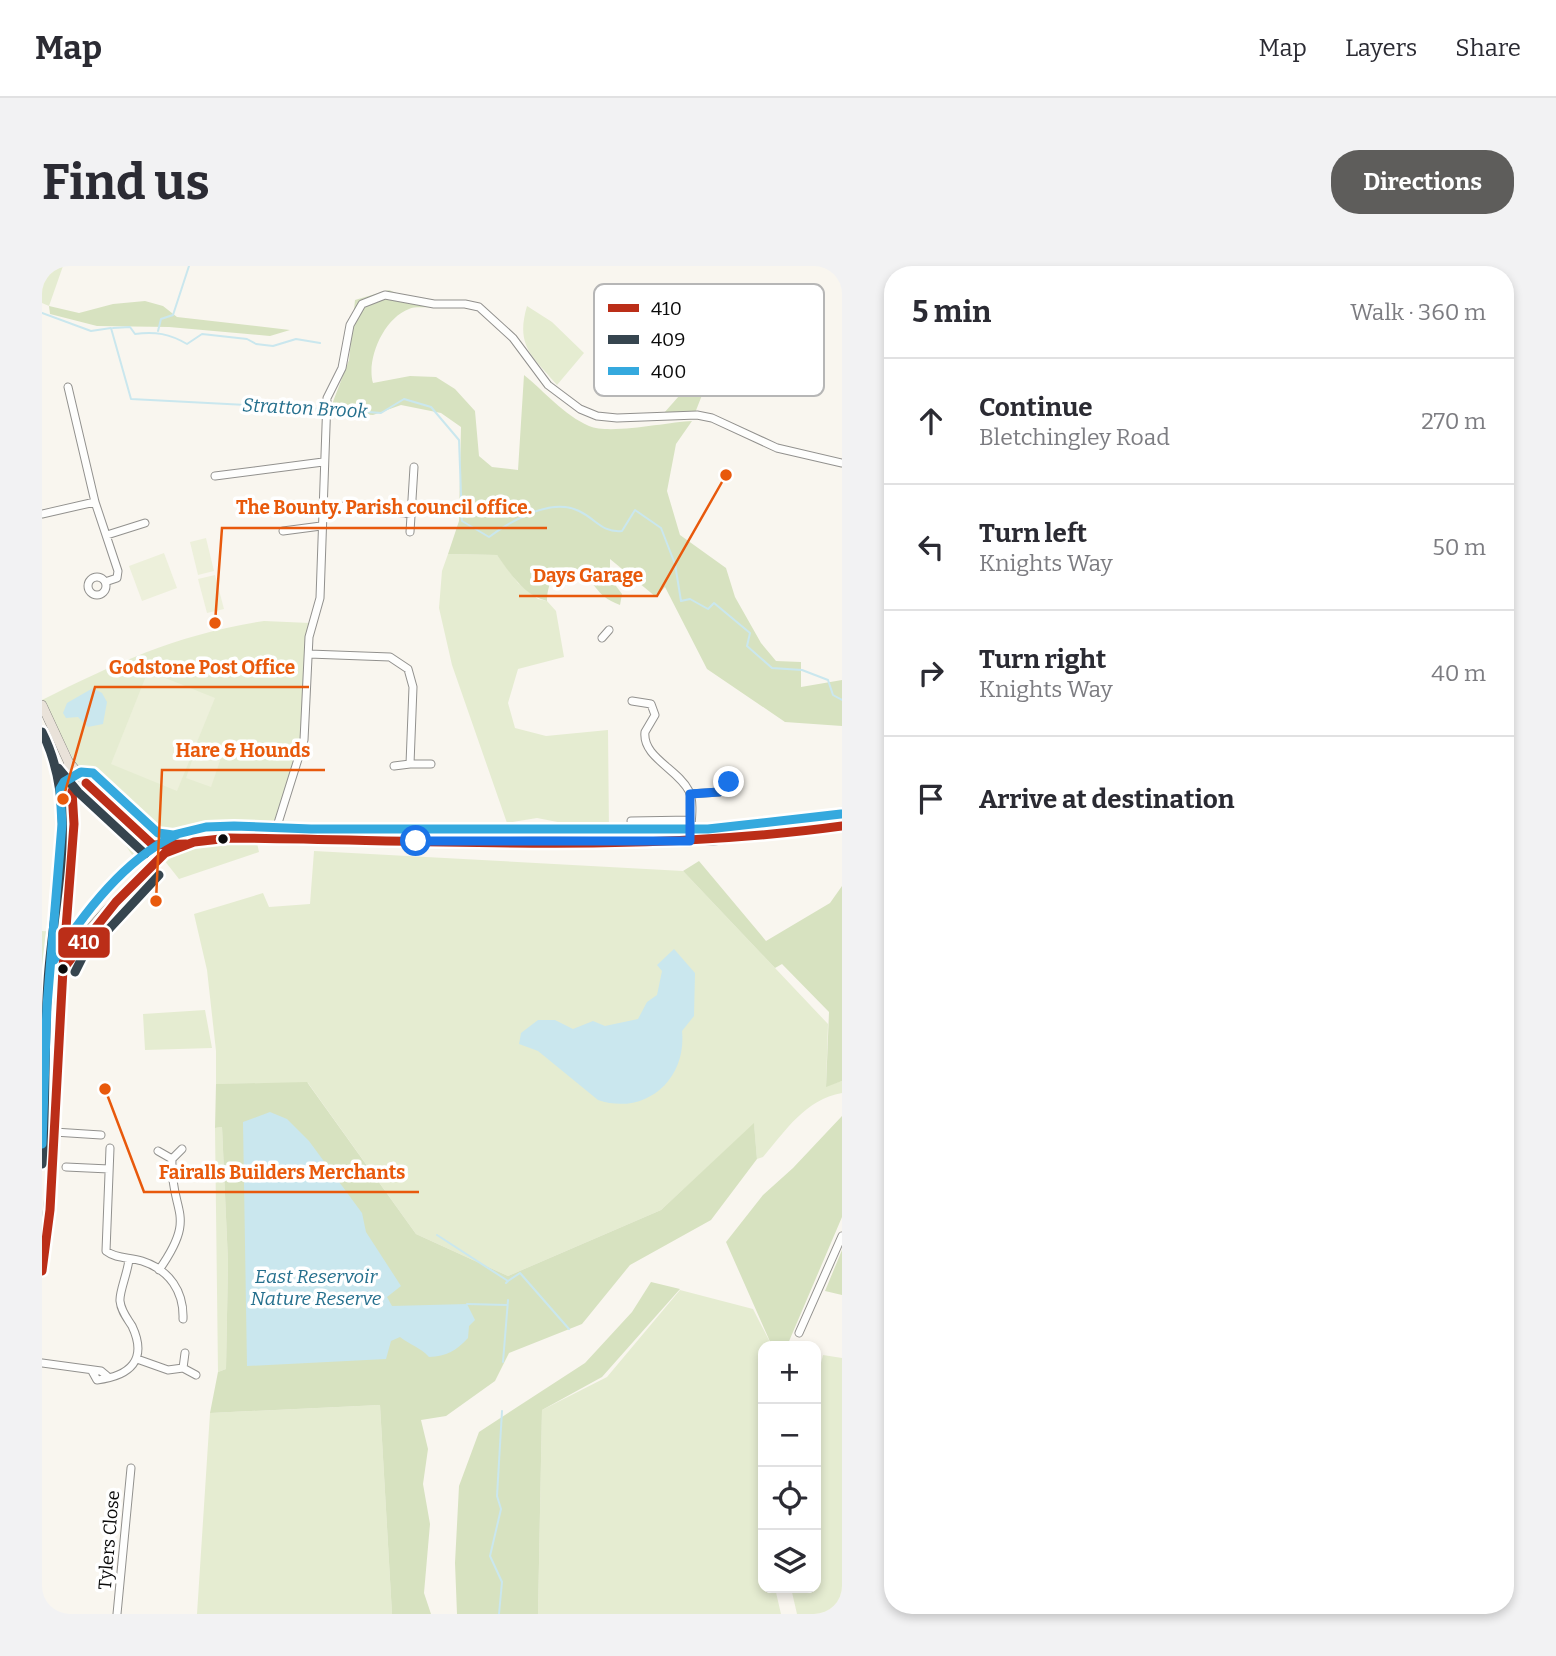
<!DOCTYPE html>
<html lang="en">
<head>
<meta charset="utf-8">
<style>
  body { margin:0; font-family:Bitter,serif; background:#f2f2f3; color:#2b2b33 }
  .controls { position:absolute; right:21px; bottom:21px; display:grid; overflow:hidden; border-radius:14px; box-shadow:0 4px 10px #0003 }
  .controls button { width:63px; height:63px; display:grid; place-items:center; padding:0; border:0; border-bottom:2px solid #e1e1e2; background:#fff; color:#2b2b33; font:35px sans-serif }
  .stop { position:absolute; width:21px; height:21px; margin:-16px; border:5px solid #1a73e8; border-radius:50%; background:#fff }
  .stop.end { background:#1a73e8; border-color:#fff; box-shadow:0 2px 7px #0008 }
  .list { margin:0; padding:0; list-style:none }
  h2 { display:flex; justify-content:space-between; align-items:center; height:91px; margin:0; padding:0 28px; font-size:30px }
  h2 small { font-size:23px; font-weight:400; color:#7c7c81 }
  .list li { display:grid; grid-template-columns:46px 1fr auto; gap:21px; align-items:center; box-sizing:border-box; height:126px; padding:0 28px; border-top:2px solid #e1e1e2 }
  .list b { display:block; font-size:26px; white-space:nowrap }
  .list p { margin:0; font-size:23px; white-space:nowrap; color:#7c7c81 }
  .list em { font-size:23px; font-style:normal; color:#7c7c81 }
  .icon { flex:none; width:38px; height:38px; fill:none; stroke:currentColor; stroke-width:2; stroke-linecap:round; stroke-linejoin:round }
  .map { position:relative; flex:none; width:800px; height:1348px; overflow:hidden; border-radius:28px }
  header { display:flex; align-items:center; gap:42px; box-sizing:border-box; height:98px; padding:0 35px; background:#fff; border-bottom:2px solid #e1e1e2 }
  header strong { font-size:33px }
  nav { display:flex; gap:38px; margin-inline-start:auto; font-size:24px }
  .intro { display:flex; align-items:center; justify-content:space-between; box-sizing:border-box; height:168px; padding:0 42px }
  h1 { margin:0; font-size:49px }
  .button { padding:18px 32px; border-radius:28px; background:#5e5d5b; color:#fff; font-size:24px; font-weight:700 }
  main { display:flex; gap:42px; padding:0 42px }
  aside { flex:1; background:#fff; border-radius:28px; box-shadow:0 4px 10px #0003 }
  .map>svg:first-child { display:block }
  .green { fill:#e5ecd1 }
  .forest { fill:#d7e2c0 }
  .pitch { fill:#edf0db }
  .water { fill:#cae7ee }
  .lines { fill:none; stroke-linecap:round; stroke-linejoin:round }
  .stream { stroke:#cae7ee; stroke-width:2 }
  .minor-casing { stroke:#92918e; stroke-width:9 }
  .major-casing { stroke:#7f7e7b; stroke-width:10 }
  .minor { stroke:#fefefd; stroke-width:7 }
  .major { stroke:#e9e2d9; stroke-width:9 }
  .bus-1-casing { stroke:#fff; stroke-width:14 }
  .bus-2-casing { stroke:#fff; stroke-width:14 }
  .bus-3-casing { stroke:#fff; stroke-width:14 }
  .bus-1 { stroke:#bb2e18; stroke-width:9 }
  .bus-2 { stroke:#36454f; stroke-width:9 }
  .bus-3 { stroke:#35a9de; stroke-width:9 }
  .route { stroke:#1a73e8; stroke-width:9 }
  .bus-dot { fill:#0b0b0b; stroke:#fff; stroke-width:2.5 }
  .labels { text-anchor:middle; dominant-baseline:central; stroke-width:7; stroke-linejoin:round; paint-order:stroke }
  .street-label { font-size:18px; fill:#0b0b0b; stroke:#fff }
  .water-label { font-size:19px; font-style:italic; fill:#246f8d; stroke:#fff }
  .key { fill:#fff; stroke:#b6b6b6; stroke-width:2 }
  .key-label { font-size:19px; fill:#0b0b0b }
  .leader { fill:none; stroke:#e8590c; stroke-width:2.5 }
  .callout-dot { fill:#e8590c; stroke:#fff; stroke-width:2.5 }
  .callout-label { font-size:19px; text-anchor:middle; font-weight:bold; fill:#e8590c; stroke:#fff; stroke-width:7; stroke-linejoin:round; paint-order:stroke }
  .line-badge { stroke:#fff; stroke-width:2.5 }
  .badge-label { font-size:19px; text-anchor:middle; font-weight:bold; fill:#fff }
</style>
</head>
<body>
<header>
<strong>Map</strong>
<nav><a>Map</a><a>Layers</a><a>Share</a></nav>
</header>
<div class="intro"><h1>Find us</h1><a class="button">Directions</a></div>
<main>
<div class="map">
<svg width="800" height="1348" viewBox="0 0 800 1348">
  <rect width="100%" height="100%" fill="#f9f6ef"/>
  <path class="green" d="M0,0h21l-14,40 -7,-3z
    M485,40l25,16 32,31 -27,32c-24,-29 -42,-38 -30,-79z
    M406,288l49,1 21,28 20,16 9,2 9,10 8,46 -46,12 -10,34 7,25 31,8 62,-6 1,102 -72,-14 -30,5 -55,-158 -13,-57 3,-37z
    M222,355l46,2 -5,15 -2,94 -29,92 -6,7 -12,2 -42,1 -55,9 -8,-3 -72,-70 -37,-70c76,-38 137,-66 222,-79z
    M73,555l31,29 2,7 -9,8 -24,-35z
    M177,576l38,1 2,9 -80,27 -15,-19 13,-8z
    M272,585l369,20 145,153 -2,62 16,-5v12c-37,7 -55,36 -79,64l-6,2 -3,-35 -93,86 -153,66 -92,-42 -108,-151 -92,1v-33l-9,-81 -13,-56 69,-21 6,14 41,-3z
    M0,665l16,1 -5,61h-11z
    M163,744l7,38 -67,2 -2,-36z
    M180,861l6,135 -2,107 -8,3 -3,-244z
    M638,1024l73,19 19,37h-9v149c-6,29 0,62 0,93h12l6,26h-243l4,-204 65,-33z
    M781,1089l19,3v256h-45l-6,-26h25v-206z
    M338,1139l12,209h-195l13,-201z"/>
  <path class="forest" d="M347,24l42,17c-6,1 -16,-1 -22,2 -25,9 -43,50 -36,74l37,-7 26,1 19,12 20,22 4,45 13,11 26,3 6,-95c21,17 40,40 65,51 21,9 78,-4 103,-5l-16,23 -9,47 13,44 46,33 9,29 26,46 15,18 25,1v25l41,-7v46l-57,-4 -78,-53 -42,-82 -9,10 -46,-38v19l12,16 -2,11c-27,-10 -24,-25 -42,-35 -22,-11 -31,15 -31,31 -23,-5 -37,-28 -50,-46l-49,-1 11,-33 2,-94 -20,-14 -40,-8 -28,10 -44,-3 20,-52 6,-60z
    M648,31l54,54 -4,15 -36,24 -9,23h-31l15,-17 24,-65z
    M103,35l18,5 14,11 113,13 -20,6 -101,-9 -72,-1 -47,-12 -1,-8 30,7 34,-9z
    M657,595l67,80 64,-38 12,-17v195l-16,6 3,-75 -47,-48 -7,4 -92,-97z
    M265,816l109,152 92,42 153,-66 93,-87 3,36 -46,61 -81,45 -48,59 -73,29 -14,28 -49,35 -25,4 7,29 -5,35 7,40 -6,69 7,21h-39l-12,-209 -170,8 8,-41 8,-3 2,-107 -6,-135 -7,1 1,-44z
    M800,850v101l-55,129h-15l-46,-104 37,-47 30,-27z
    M800,984v45l-17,-4z
    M609,1016l29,7 -78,88 -60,33 -4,204h-81l-2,-51 4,-77 20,-54 106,-69 47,-51z"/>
  <path class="pitch" d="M164,272l8,33 -16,4 -8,-33z
    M122,287l13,35 -35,13 -13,-35z
    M173,309l9,34 -17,4 -9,-34z
    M106,405l67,27 -38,93 -66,-27z
    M154,483l25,9 -10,29 -25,-9z"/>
  <path class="water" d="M51,422l9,5 5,9 -4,22 -15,3 -10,-10 -12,1 -3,-5 4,-10z
    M632,683l21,24 -1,43 -12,15c5,49 -37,85 -84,69l-60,-49 -19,-7 2,-11 17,-13h17l18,9 20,-8 12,5 33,-7 9,-17 10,-7 5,-24 -5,-6z
    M228,846l17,7 22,22 53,72 4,19 35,54 -14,11 5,9 75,-2 8,16 -6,6 -1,12c-12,13 -21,18 -39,19 -9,-10 -19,-12 -29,-20l-9,4 -5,18 -139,7 -4,-244z"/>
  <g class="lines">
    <path class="stream" d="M0,47l49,18 20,-3 20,71 193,10
      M71,62l17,-1 5,7c20,-3 35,0 52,10l15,-10 45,5 9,5 17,2 23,-7 24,4
      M116,65l3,-12 12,-4 16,-49
      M288,143l51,4 23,-14 27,8 28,33 3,81 27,16c22,-16 62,-40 90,-26 17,8 23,22 43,20l13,-21 26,18 14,36 6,37 9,-2 18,10 6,-6 36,30 -3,13 25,22 30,2 26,10 5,15 9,5
      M395,969l71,46 -2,2
      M466,1015l12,-8 49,56
      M425,1038l40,1
      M461,1096l5,-62
      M457,1348l3,-32 -12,-26 11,-47 -4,-13 5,-85"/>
    <g class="minor-casing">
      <path id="minor" d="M26,121l27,115 23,69 -1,7 -12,4
        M173,210l108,-14
        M281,238l89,10
        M0,248l53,-12
        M241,265l38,-5
        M368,266l4,-65
        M65,269l38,-12
        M46 320a9 9 0 1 1 18 0a9 9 0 1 1-18 0Z
        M560,372l7,-8
        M267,388l81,3 18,12 5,18 -3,77 -16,2
        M590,435l19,3 4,11 -10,17c-3,25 33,37 44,59 6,13 1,36 1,50
        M368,498h21
        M648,528l29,-2 10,-10
        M589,555l60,-1
        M231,573l31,-99 5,-103 11,-39 7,-200 15,-30 8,-43 12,-21 23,-9 49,9h31l14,3 34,31 35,47 32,24 17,7 20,2 80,-3 15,3 65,30 65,15
        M12,866l47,3
        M68,882l-4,103c10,8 24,6 36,10 28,9 42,31 41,58
        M116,885l14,8
        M24,901l43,2
        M117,1004c40,-57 11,-56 13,-111l10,-10
        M757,1067l43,-97
        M95,1093l31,11 15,-2 2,-15
        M0,1097l59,8 6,5
        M141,1102l13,7
        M50,1105l5,9c33,-4 51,-20 35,-54 -5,-8 -11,-15 -12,-25 -1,-9 8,-29 9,-42
        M75,1348l14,-146"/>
    </g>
    <g class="major-casing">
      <path id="major" d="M0,439l26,56 18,22 67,62 21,2 34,-8 26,-1 77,3h398l133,-15
        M22,700c21,-38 76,-92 110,-119
        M17,809v-68l15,-183 -6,-61
        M0,1005l10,-102"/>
    </g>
    <use href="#minor" class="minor"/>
    <use href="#major" class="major"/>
    <g class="bus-1-casing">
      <path id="bus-1" d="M44,517l67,62 33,-1
        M21,701l11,-143 -2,-33
        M0,1005l8,-61 13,-241 53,-67 49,-49 29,-11 35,-4c205,2 410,16 613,-12"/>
    </g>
    <g class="bus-2-casing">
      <path id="bus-2" d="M0,466c39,77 11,168 6,249 -4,61 -2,122 -6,183
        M16,502l20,24 67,62
        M33,706l7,-14 77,-83"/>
    </g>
    <g class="bus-3-casing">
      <path id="bus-3" d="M12,694c29,-46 73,-103 124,-126
        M0,878l5,-138 15,-182 -2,-35 4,-7 17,-10 12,1 65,60 15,2 33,-8 28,-1 77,3h397l133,-15"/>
    </g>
    <use href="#bus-1" class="bus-1"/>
    <use href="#bus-2" class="bus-2"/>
    <use href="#bus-3" class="bus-3"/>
  </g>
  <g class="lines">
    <path class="route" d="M374,575h274v-47l29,-2 10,-10"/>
  </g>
  <g class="bus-dot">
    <circle cx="181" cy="573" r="6"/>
    <circle cx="21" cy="703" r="6"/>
  </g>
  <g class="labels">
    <g class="street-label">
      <text transform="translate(67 1274) rotate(-85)">Tylers Close</text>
    </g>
    <g class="water-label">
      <text transform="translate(263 142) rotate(3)">Stratton Brook</text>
      <text x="274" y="1010">East Reservoir<tspan x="274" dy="22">Nature Reserve</tspan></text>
    </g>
  </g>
  <rect x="552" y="18" width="230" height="112" rx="10" class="key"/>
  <rect x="566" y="38" width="31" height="8" fill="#bb2e18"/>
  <rect x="566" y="69" width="31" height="9" fill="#36454f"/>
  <rect x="566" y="101" width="31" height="8" fill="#35a9de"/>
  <g class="key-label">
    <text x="609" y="49">410</text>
    <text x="609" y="80">409</text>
    <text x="609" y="112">400</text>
  </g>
  <path class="leader" d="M173 357L180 262H505M684 209L615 330H477M21 533L53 421H267M114 635L120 504H283M63 823L102 926H377"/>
  <g class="callout-dot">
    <circle cx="173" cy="357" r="7"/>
    <circle cx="684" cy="209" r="7"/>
    <circle cx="21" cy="533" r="7"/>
    <circle cx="114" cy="635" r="7"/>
    <circle cx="63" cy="823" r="7"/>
  </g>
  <g class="callout-label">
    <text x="342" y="248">The Bounty. Parish council office.</text>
    <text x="546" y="316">Days Garage</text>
    <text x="160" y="408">Godstone Post Office</text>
    <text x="201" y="491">Hare &amp; Hounds</text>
    <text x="240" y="913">Fairalls Builders Merchants</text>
  </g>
  <rect class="line-badge" x="15" y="660" width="54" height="33" rx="7" fill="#bb2e18"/>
  <g class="badge-label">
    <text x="42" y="683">410</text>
  </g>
</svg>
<div class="controls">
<button>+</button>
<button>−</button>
<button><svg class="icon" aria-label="locate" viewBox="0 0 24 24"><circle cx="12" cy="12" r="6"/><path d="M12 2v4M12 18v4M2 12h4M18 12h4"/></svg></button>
<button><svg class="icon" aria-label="layers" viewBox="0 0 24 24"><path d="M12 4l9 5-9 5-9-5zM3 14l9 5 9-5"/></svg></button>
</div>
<div class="stop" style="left:374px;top:575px"></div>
<div class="stop end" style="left:687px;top:516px"></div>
</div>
<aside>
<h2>5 min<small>Walk · 360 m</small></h2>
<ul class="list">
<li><svg class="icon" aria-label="ahead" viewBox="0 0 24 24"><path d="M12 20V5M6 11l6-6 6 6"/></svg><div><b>Continue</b><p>Bletchingley Road</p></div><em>270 m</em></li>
<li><svg class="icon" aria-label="left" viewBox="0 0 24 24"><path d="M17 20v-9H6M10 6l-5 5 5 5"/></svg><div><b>Turn left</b><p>Knights Way</p></div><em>50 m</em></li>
<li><svg class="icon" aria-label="right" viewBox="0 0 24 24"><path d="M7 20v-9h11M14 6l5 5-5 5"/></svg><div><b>Turn right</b><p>Knights Way</p></div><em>40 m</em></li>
<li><svg class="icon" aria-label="arrive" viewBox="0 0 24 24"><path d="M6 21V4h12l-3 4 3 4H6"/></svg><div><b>Arrive at destination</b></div></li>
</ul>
</aside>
</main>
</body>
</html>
